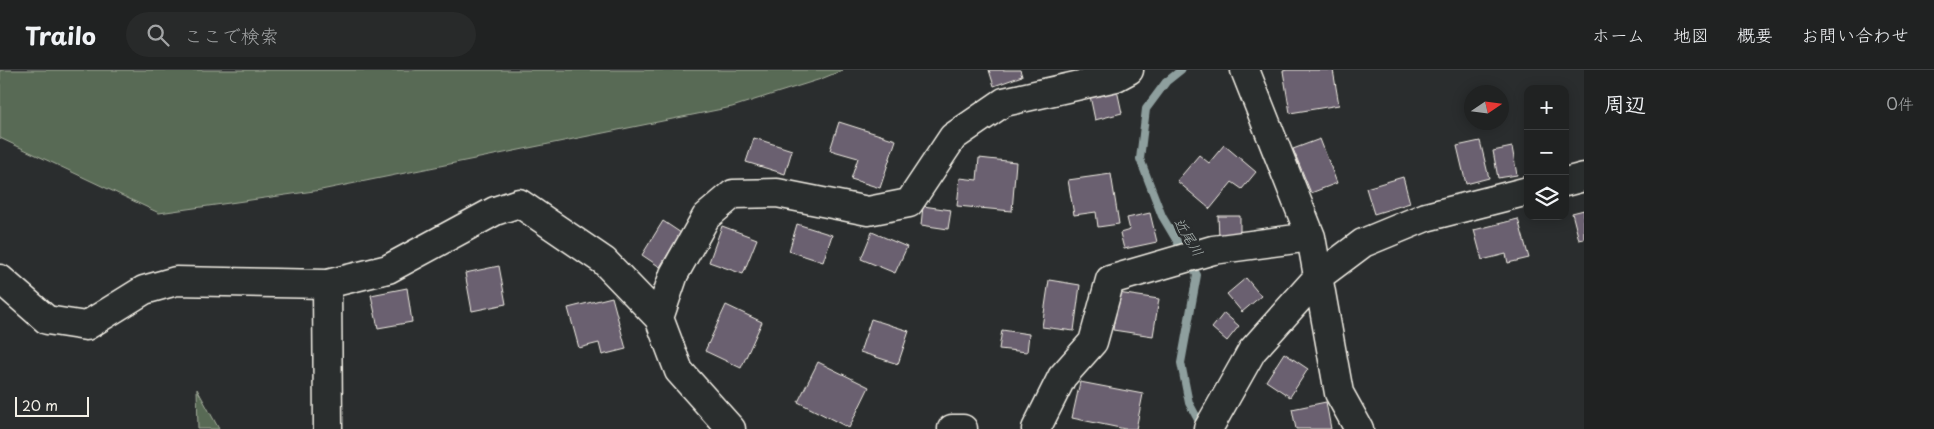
<!DOCTYPE html>
<html lang="ja">
<head>
<meta charset="utf-8">
<style>
  body { margin:0; font-family:"Playpen Sans","Klee One",sans-serif; background:#282a2a; color:#f1f3f6 }
  .controls { position:absolute; right:15px; top:15px; display:grid; overflow:hidden; border-radius:10px; box-shadow:0 2px 12px #0003 }
  .controls button { width:45px; height:45px; display:grid; place-items:center; padding:0; border:0; border-bottom:1px solid #3d3f40; background:#202222; color:#f1f3f6; font:25px sans-serif }
  .compass { position:absolute; left:1464px; top:15px; width:45px; height:45px; border-radius:50%; background:#202222; box-shadow:0 2px 12px #0003; rotate:77deg }
  .scale { position:absolute; left:15px; bottom:12px; width:74px; box-sizing:border-box; padding-left:5px; border:2px solid #f4f1e8; border-top:0; font-size:14px; line-height:18px; white-space:nowrap; color:#f4f1e8; -webkit-text-stroke:4px #2a2d2e; paint-order:stroke }
  .list { margin:0; padding:0; list-style:none }
  h2 { display:flex; justify-content:space-between; align-items:center; height:65px; margin:0; padding:0 20px; font-size:21px }
  h2 small { font-size:16px; font-weight:400; color:#a2a4a5 }
  .icon { flex:none; width:28px; height:28px; fill:none; stroke:currentColor; stroke-width:2; stroke-linecap:round; stroke-linejoin:round }
  .map { position:relative; flex:none; width:1584px; height:359px; overflow:hidden }
  header { display:flex; align-items:center; gap:30px; box-sizing:border-box; height:70px; padding:0 25px; background:#202222; border-bottom:1px solid #3d3f40 }
  header strong { font-size:24px }
  nav { display:flex; gap:28px; margin-inline-start:auto; font-size:18px }
  .search { width:350px; height:45px; background:#282a2a; display:flex; align-items:center; gap:12px; box-sizing:border-box; padding:0 18px; border-radius:28px; color:#a2a4a5; font-size:19px }
  main { display:flex }
  aside { flex:1; background:#202222 }
  .map>svg:first-child { display:block }
  .green { fill:#586a54; stroke:#a6ae9e }
  .lines { fill:none; stroke-linecap:round; stroke-linejoin:round }
  .stream { stroke:#8e9f9e; stroke-width:8 }
  .building { fill:#6b606f; stroke:#f4f1e8 }
  .minor-casing { stroke:#f4f1e8; stroke-width:31 }
  .minor { stroke:#2a2d2e; stroke-width:28 }
  .labels { text-anchor:middle; dominant-baseline:central; stroke-width:5; stroke-linejoin:round; paint-order:stroke }
  .water-label { font-size:14px; font-style:italic; fill:#b0bab7; stroke:#2a2d2e }
</style>
</head>
<body>
<header>
<strong>Trailo</strong>
<div class="search"><svg class="icon" aria-label="search" viewBox="0 0 24 24"><circle cx="10" cy="10" r="6"/><path d="M15 15l6 6"/></svg>ここで検索</div>
<nav><a>ホーム</a><a>地図</a><a>概要</a><a>お問い合わせ</a></nav>
</header>
<main>
<div class="map">
<svg width="1584" height="359" viewBox="0 0 1584 359">
  <rect width="100%" height="100%" fill="#2a2d2e"/>
  <filter id="ink" filterUnits="userSpaceOnUse"><feTurbulence type="fractalNoise" baseFrequency=".02" numOctaves="2"/><feDisplacementMap in="SourceGraphic" scale="10" xChannelSelector="R" yChannelSelector="G"/><feConvolveMatrix kernelMatrix="1 2 1 2 8 2 1 2 1" color-interpolation-filters="sRGB"/></filter>
  <g filter="url(#ink)">
    <path class="green" d="M0,0h843l-22,9 -89,28 -411,83 -162,23 -159,-75z
      M197,319l22,40h-21z"/>
    <g class="lines">
      <path class="stream" d="M1181,0l-15,12 -20,27 -6,50 22,57 35,59 -16,88 8,40 13,24"/>
    </g>
    <path class="building" d="M989,0h31l2,6 -28,10z
      M1287,0h46l6,35 -49,8 -7,-42z
      M1117,20l5,23 -27,7 -5,-24z
      M839,52l57,18 -16,48 -29,-9 7,-21 -28,-8z
      M754,68l38,12 -7,24 -39,-12z
      M1320,69l17,44 -26,10 -18,-44z
      M1480,71l9,37 -23,6 -9,-38z
      M1224,75l32,27 -14,17 -10,-7 -22,27 -33,-28 22,-26 10,8z
      M1512,77l5,28 -19,3 -5,-27z
      M979,88l37,4 -4,49 -55,-5 3,-28 17,2z
      M1111,104l8,50 -21,3 -2,-15 -22,3 -6,-35z
      M1403,107l7,26 -36,11 -8,-26z
      M923,136l28,4 -3,19 -27,-4z
      M1584,140v29l-5,1 -7,-27z
      M1150,143l7,29 -33,7 -4,-16 10,-3 -3,-12z
      M1218,146h22v20l-21,1z
      M1518,149l11,39 -21,5 -2,-9 -24,6 -8,-30z
      M663,151l18,12 -21,34 -18,-12z
      M797,154l35,11 -9,27 -34,-11z
      M722,156l35,13 -14,35 -34,-12z
      M872,162l35,15 -12,26 -34,-14z
      M499,196l7,38 -34,7 -7,-38z
      M1246,208l15,18 -19,16 -15,-18z
      M1049,210l31,5 -6,46 -32,-4z
      M407,218l5,34 -34,6 -7,-33z
      M1118,223l41,6 -6,37 -40,-6z
      M612,227l14,52 -24,6 -3,-12 -20,5 -11,-40z
      M726,235l36,17 -21,46 -36,-17z
      M1224,243l15,13 -12,15 -15,-13z
      M871,249l38,12 -11,33 -38,-12z
      M1002,260l27,4 -2,18 -28,-3z
      M1284,283l24,16 -18,28 -24,-16z
      M818,292l51,25 -20,41 -51,-26z
      M1080,312l63,12 -7,35h-11l-53,-11z
      M1326,332l5,27h-35l-4,-20z"/>
    <g class="lines">
      <g class="minor-casing">
        <path id="minor" d="M1245,0l66,167 28,156 20,36
          M1565,112l19,-5
          M0,209l47,41 39,6 58,-36 32,-9 151,3 61,-15 107,-58 24,-8 85,58 55,57
          M327,214l1,145
          M731,359l-52,-58 -20,-53 15,-44 32,-57 27,-23 44,-1 91,18 41,-8 44,-66 51,-35 112,-25 13,-7
          M952,359h11
          M1036,359l26,-52 31,-35 17,-62 103,-30 98,-13
          M1208,359l44,-78 67,-75 44,-33 63,-26 102,-26"/>
      </g>
      <use href="#minor" class="minor"/>
    </g>
  </g>
  <g class="labels">
    <g class="water-label">
      <text transform="translate(1189 167) rotate(59)">近尾川</text>
    </g>
  </g>
</svg>
<div class="controls">
<button>+</button>
<button>−</button>
<button><svg class="icon" aria-label="layers" viewBox="0 0 24 24"><path d="M12 4l9 5-9 5-9-5zM3 14l9 5 9-5"/></svg></button>
</div>
<svg class="compass" viewBox="-18 -18 36 36"><path d="M0-13l5 13h-10z" fill="#e53935"/><path d="M0 13l5-13h-10z" fill="#a2a4a5"/></svg>
<div class="scale">20 m</div>
</div>
<aside>
<h2>周辺<small>0件</small></h2>
<ul class="list">
</ul>
</aside>
</main>
</body>
</html>
